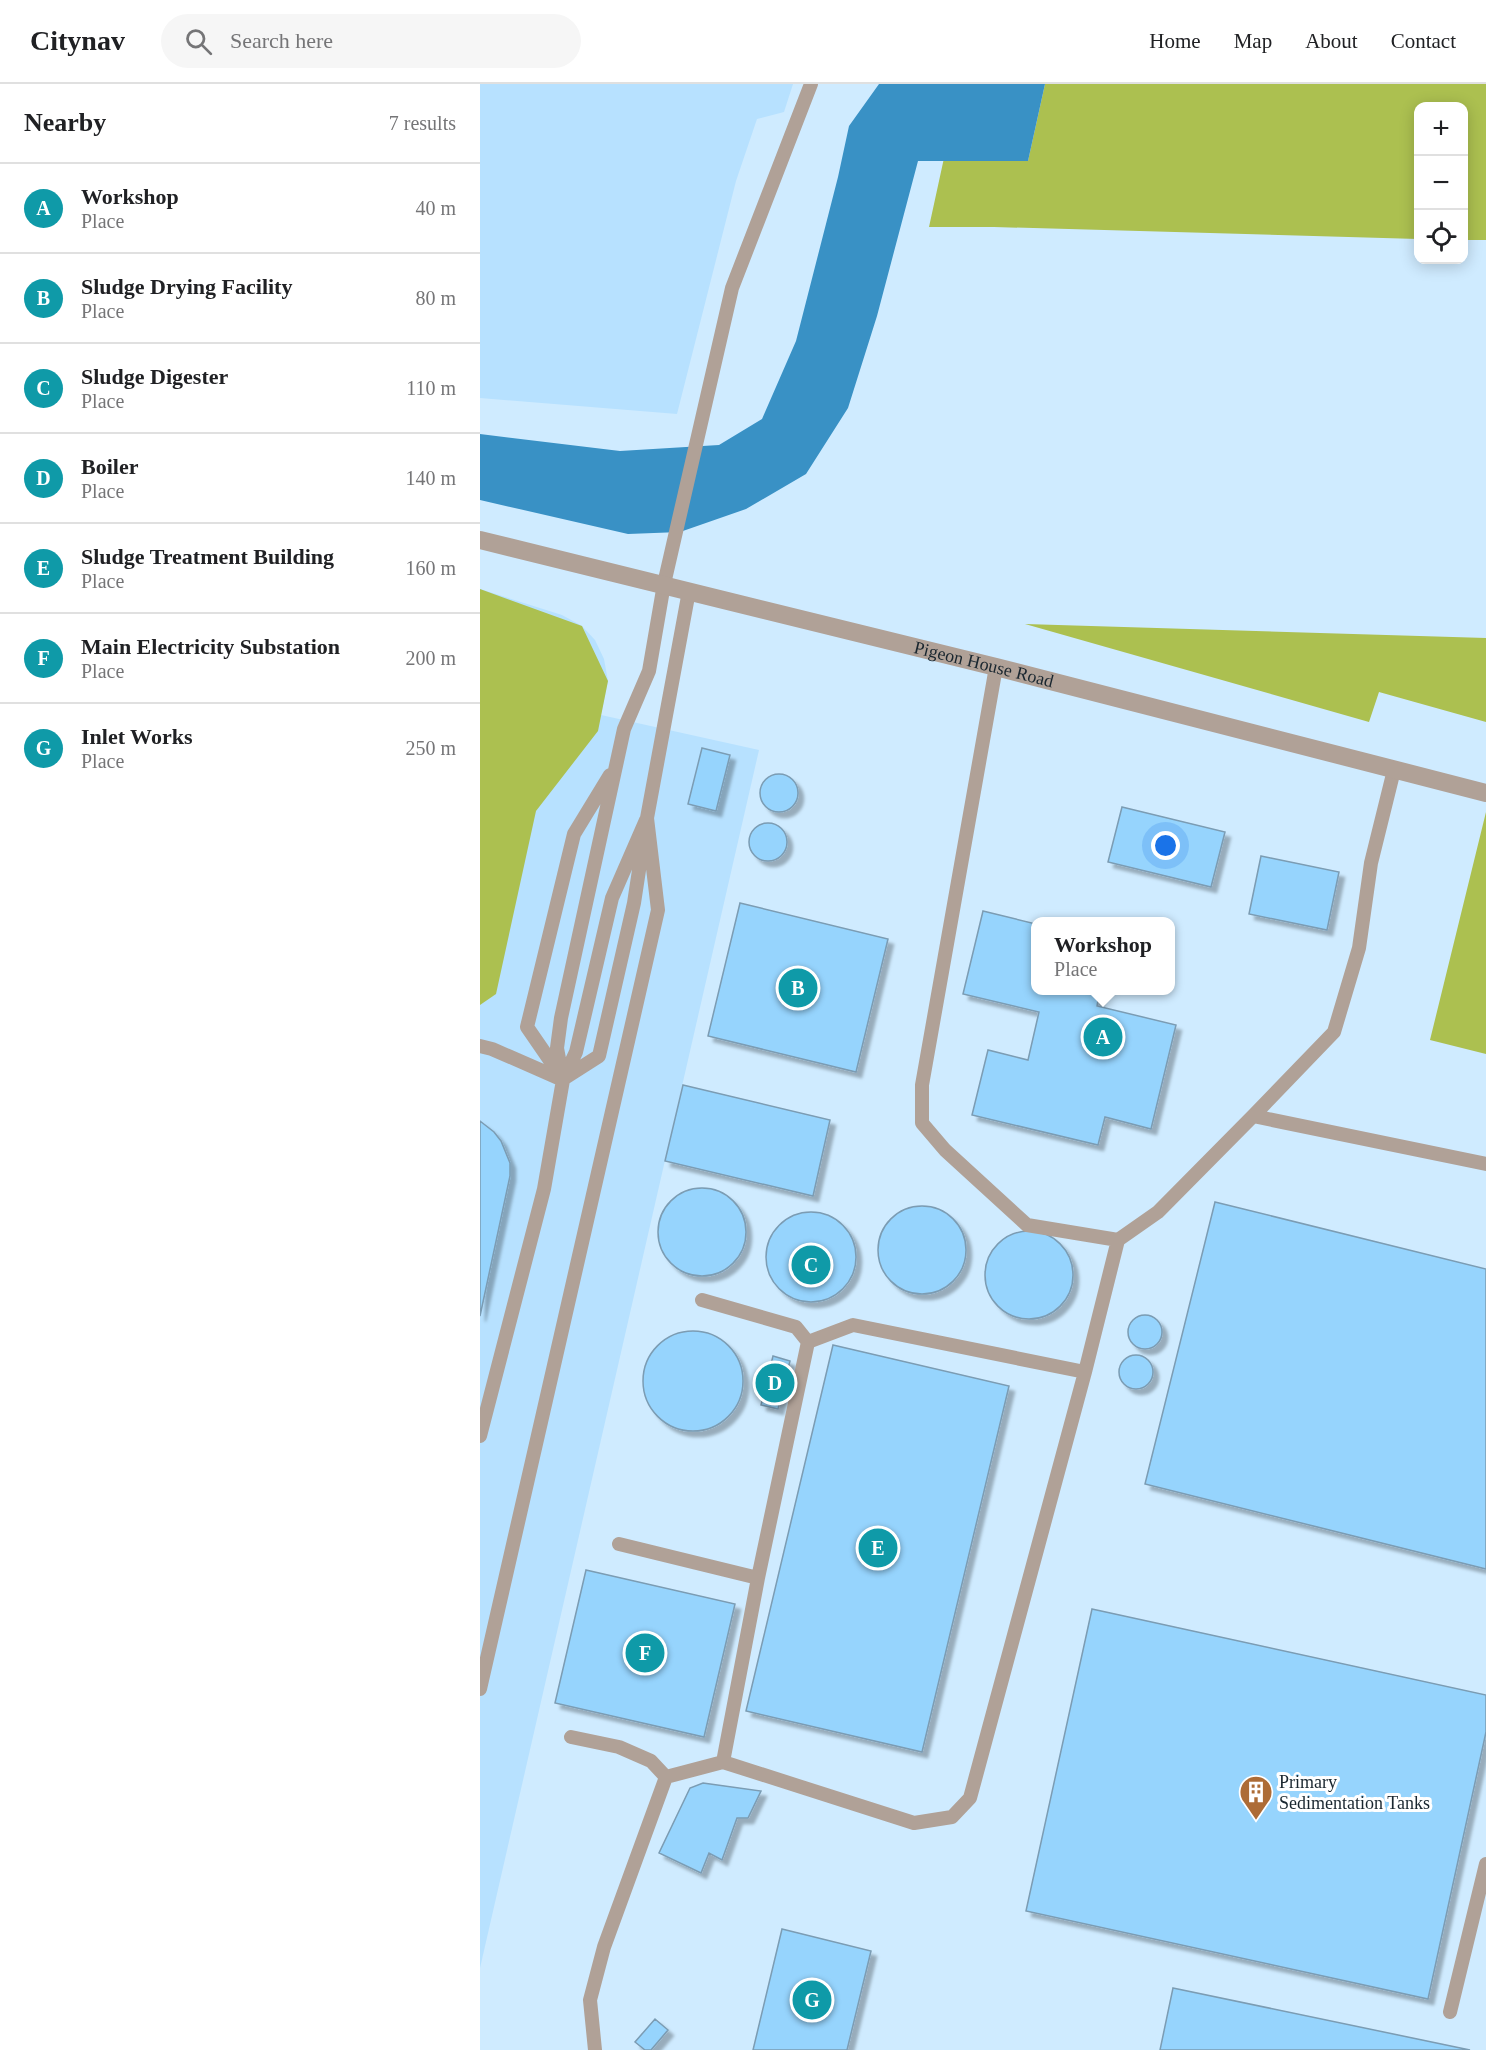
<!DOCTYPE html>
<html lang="en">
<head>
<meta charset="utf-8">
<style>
  body { margin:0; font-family:"Times New Roman",serif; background:#f6f6f6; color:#202124 }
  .controls { position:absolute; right:18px; top:18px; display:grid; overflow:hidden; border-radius:12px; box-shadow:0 3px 15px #0003 }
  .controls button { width:54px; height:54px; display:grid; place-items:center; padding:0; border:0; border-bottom:2px solid #e0e0e0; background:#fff; color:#202124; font:30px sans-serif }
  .you { position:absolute; left:686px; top:762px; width:21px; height:21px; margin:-15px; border:4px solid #fff; border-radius:50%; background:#1a73e8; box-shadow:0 0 0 9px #1a73e833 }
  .badge { display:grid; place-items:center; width:39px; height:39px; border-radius:50%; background:#ad6c36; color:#fff; font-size:20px; font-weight:700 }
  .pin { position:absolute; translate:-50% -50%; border:3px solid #fff; box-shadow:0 2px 6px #0006 }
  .popup { position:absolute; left:551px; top:833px; width:144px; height:78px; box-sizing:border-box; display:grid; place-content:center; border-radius:12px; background:#fff; filter:drop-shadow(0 2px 4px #0005); font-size:20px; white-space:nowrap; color:#757577 }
  .popup b { font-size:22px; color:#202124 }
  .popup::after { content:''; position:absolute; left:50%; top:100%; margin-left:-12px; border:12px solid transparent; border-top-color:#fff }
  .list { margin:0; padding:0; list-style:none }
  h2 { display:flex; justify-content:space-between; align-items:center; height:78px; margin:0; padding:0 24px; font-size:26px }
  h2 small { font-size:20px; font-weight:400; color:#757577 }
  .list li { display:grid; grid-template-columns:39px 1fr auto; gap:18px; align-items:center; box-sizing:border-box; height:90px; padding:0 24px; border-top:2px solid #e0e0e0 }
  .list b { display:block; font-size:22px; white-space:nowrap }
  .list p { margin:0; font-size:20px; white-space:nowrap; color:#757577 }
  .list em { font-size:20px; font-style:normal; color:#757577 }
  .icon { flex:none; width:33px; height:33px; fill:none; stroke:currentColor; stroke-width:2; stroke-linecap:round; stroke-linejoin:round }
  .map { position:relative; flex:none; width:1006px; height:1966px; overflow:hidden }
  header { display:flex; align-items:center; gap:36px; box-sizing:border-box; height:84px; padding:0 30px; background:#fff; border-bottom:2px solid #e0e0e0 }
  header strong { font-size:28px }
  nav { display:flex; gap:33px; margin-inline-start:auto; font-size:21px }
  .search { width:420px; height:54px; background:#f6f6f6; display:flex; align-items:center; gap:15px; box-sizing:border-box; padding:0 21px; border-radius:33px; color:#757577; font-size:22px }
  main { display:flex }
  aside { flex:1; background:#fff }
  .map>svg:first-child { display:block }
  .built { fill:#b7e1ff }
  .green { fill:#acc050 }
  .water { fill:#3991c5 }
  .building { fill:#96d4fd; stroke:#7b9cb3; stroke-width:1.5; filter:url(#shadow) }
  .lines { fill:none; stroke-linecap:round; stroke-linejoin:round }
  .service { stroke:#b0a197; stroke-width:14 }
  .minor { stroke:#b0a197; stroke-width:18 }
  .labels { text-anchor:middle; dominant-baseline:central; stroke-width:6; stroke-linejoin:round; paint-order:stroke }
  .street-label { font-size:18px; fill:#19262f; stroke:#fff }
  .poi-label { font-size:18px; fill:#19262f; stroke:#fff; text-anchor:start }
</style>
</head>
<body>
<header>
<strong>Citynav</strong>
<div class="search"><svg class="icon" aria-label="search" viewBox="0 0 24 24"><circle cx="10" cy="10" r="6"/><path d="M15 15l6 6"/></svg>Search here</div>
<nav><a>Home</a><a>Map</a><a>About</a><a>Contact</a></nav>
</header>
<main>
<aside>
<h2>Nearby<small>7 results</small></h2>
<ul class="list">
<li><span class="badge" style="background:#0f9aa8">A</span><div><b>Workshop</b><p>Place</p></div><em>40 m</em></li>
<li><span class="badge" style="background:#0f9aa8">B</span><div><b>Sludge Drying Facility</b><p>Place</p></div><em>80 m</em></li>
<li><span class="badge" style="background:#0f9aa8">C</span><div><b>Sludge Digester</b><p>Place</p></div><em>110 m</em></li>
<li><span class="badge" style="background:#0f9aa8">D</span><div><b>Boiler</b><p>Place</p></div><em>140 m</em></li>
<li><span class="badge" style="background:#0f9aa8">E</span><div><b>Sludge Treatment Building</b><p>Place</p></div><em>160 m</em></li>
<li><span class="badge" style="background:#0f9aa8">F</span><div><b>Main Electricity Substation</b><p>Place</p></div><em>200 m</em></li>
<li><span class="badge" style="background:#0f9aa8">G</span><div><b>Inlet Works</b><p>Place</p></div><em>250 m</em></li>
</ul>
</aside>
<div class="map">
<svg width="1006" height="1966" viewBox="0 0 1006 1966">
  <defs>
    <filter id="shadow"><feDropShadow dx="5.5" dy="5.5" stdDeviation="1.5" flood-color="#0004"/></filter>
  </defs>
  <rect width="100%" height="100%" fill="#cfebff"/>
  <path class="built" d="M0,0h313l-9,28 -27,7 -21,62 -59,233 -197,-16z
    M0,505l82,26 20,11 13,14 9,19 4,22 -7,34 158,35 -279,1218z"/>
  <path class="green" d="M565,0h441v156h-22v-134h-46v133l-424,-12h-65l15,-69 84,3z
    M0,505l102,37 26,55 -10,50 -62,80 -40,183 -16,11z
    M545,540l461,14v84l-107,-30 -10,30z
    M1006,728v242l-56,-14z"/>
  <path class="water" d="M399,0h166l-17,77h-110l-41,155 -29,92 -42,66 -60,35 -66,23 -52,2 -148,-34v-66l140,17 99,-6 43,-26 34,-78 42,-164 11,-51z"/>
  <path class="building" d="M222,664l28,7 -14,56 -28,-7z
    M280 709a19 19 0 1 1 38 0a19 19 0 1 1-38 0Z
    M642,723l103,25 -14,55 -103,-25z
    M269 758a19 19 0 1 1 38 0a19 19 0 1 1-38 0Z
    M781,772l78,16 -12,58 -78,-16z
    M260,819l148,36 -32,133 -148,-36z
    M503,827l53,13v66h64l-3,16 79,19 -25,104 -46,-12 -7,28 -126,-30 16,-65 40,10 11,-48 -76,-18z
    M203,1001l147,35 -17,76 -148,-35z
    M0,1037l14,11 7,9 9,22v13l-30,140z
    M178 1148a44 44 0 1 1 88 0a44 44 0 1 1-88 0Z
    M735,1118l271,67v300l-341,-85z
    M398 1166a44 44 0 1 1 88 0a44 44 0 1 1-88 0Z
    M286 1173a45 45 0 1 1 90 0a45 45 0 1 1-90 0Z
    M505 1191a44 44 0 1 1 88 0a44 44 0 1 1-88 0Z
    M648 1248a17 17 0 1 1 34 0a17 17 0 1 1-34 0Z
    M163 1297a50 50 0 1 1 100 0a50 50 0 1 1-100 0Z
    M353,1261l176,41 -87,366 -176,-41z
    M639 1288a17 17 0 1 1 34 0a17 17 0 1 1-34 0Z
    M293,1272l17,5 -12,48 -17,-4z
    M106,1486l149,34 -31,133 -149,-34z
    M612,1525l394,86v37l-58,267 -402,-88z
    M223,1699l58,8 -13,27h-11l-15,42 -13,-7 -8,20 -42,-20 31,-65z
    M302,1845l89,22 -24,99h-94z
    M693,1904l297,62h-310z
    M175,1935l13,11 -17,20h-6l-10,-8z"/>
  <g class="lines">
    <path class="service" d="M516,583l-74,418v38l23,27 82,75 91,15
      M0,962l12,3 71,31
      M80,991l-33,-48 47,-193 36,-59
      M83,995l36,-23 35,-153 13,-85 42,-227
      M83,996l-6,-32 4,-30 63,-289 25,-58 15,-87 68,-296 79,-204
      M773,1032l233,48
      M222,1216l94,27 12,15
      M0,1352l64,-247 19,-109 13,-28 36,-154 34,-78
      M139,1460l139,34
      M0,1605l178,-779 -11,-92
      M91,1653l48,10 32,14 15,16 57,-15 35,-184 50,-236 45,-17 232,47 33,-132 40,-28 95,-96 81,-84 25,-84 12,-85 23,-93
      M243,1678l191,61 38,-6 18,-19 115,-426
      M970,1928l36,-148
      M115,1966l-5,-50 14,-53 62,-170"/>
    <path class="minor" id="s1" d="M0,456l516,127 490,126"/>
  </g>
  <defs>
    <g id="building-pin" transform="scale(1.725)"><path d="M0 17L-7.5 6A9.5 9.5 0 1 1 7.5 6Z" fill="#ad6c36" stroke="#fff"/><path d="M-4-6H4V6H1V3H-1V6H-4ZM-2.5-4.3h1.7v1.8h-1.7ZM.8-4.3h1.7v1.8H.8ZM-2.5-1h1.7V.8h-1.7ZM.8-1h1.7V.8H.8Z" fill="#fff"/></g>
  </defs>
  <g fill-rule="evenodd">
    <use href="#building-pin" x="776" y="1708"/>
  </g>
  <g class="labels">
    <g class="street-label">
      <text stroke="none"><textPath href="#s1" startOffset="519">Pigeon House Road</textPath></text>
    </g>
    <g class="poi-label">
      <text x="799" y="1698">Primary<tspan x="799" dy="21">Sedimentation Tanks</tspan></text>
    </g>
  </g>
</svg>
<div class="controls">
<button>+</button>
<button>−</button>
<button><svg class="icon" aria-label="locate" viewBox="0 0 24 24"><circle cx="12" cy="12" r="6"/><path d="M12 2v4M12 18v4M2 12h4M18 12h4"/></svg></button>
</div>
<div class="you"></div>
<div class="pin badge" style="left:623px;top:953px;background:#0f9aa8">A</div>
<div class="popup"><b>Workshop</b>Place</div>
<div class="pin badge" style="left:318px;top:904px;background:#0f9aa8">B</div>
<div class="pin badge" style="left:331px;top:1181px;background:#0f9aa8">C</div>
<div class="pin badge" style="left:295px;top:1299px;background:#0f9aa8">D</div>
<div class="pin badge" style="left:398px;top:1464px;background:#0f9aa8">E</div>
<div class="pin badge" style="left:165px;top:1569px;background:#0f9aa8">F</div>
<div class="pin badge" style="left:332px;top:1916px;background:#0f9aa8">G</div>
</div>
</main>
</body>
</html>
